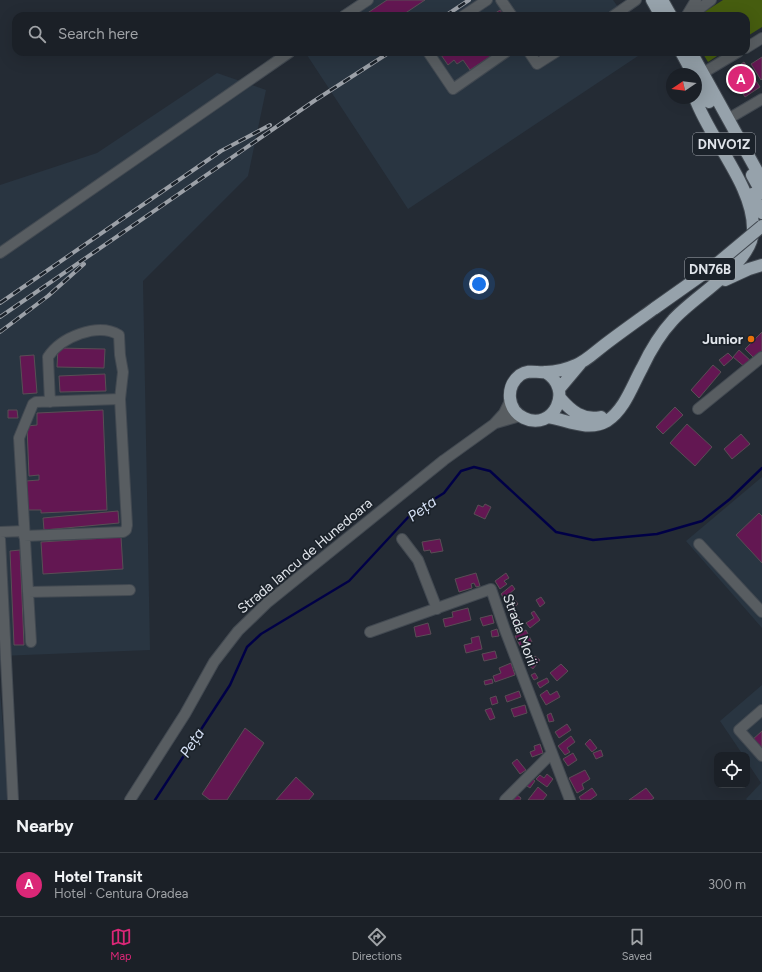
<!DOCTYPE html>
<html lang="en">
<head>
<meta charset="utf-8">
<style>
  body { margin:0; font-family:Figtree,sans-serif; background:#24282f; color:#f1f3f6 }
  .controls { position:absolute; right:12px; bottom:12px; display:grid; overflow:hidden; border-radius:8px; box-shadow:0 4px 16px #0002 }
  .controls button { width:36px; height:36px; display:grid; place-items:center; padding:0; border:0; border-bottom:1px solid #393e44; background:#1b2027; color:#f1f3f6; font:20px sans-serif }
  .compass { position:absolute; left:666px; top:68px; width:36px; height:36px; border-radius:50%; background:#1b2027; box-shadow:0 4px 16px #0002; rotate:257deg }
  .you { position:absolute; left:479px; top:284px; width:14px; height:14px; margin:-10px; border:3px solid #fff; border-radius:50%; background:#1a73e8; box-shadow:0 0 0 6px #1a73e833 }
  .badge { display:grid; place-items:center; width:26px; height:26px; border-radius:50%; background:#db2777; color:#fff; font-size:13px; font-weight:700 }
  .pin { position:absolute; translate:-50% -50%; border:2px solid #fff; box-shadow:0 1px 4px #0006 }
  .list { margin:0; padding:0; list-style:none }
  h2 { display:flex; justify-content:space-between; align-items:center; height:52px; margin:0; padding:0 16px; font-size:17px }
  h2 small { font-size:13px; font-weight:400; color:#a0a3a7 }
  .list li { display:grid; grid-template-columns:26px 1fr auto; gap:12px; align-items:center; box-sizing:border-box; height:64px; padding:0 16px; border-top:1px solid #393e44 }
  .list b { display:block; font-size:15px; white-space:nowrap }
  .list p { margin:0; font-size:13px; white-space:nowrap; color:#a0a3a7 }
  .list em { font-size:13px; font-style:normal; color:#a0a3a7 }
  .icon { flex:none; width:22px; height:22px; fill:none; stroke:currentColor; stroke-width:2; stroke-linecap:round; stroke-linejoin:round }
  .map { position:relative; flex:none; width:762px; height:800px; overflow:hidden }
  .search { position:absolute; background:#1b2027; box-shadow:0 4px 16px #0002; left:12px; right:12px; top:12px; height:44px; display:flex; align-items:center; gap:10px; box-sizing:border-box; padding:0 14px; border-radius:12px; color:#a0a3a7; font-size:15px }
  .sheet { height:116px; background:#1b2027 }
  nav { display:flex; justify-content:space-around; align-items:center; box-sizing:border-box; height:56px; border-top:1px solid #393e44; background:#1b2027; font-size:11px; color:#a0a3a7 }
  nav a { display:grid; justify-items:center; gap:2px }
  nav .on { color:#db2777 }
  .map>svg:first-child { display:block }
  .built { fill:#293541 }
  .green { fill:#465d0f }
  .lines { fill:none; stroke-linecap:round; stroke-linejoin:round }
  .stream { stroke:#000046; stroke-width:2.5 }
  .building { fill:#631752; stroke:#594e55 }
  .minor-casing { stroke:#424951; stroke-width:12 }
  .highway-casing { stroke:#424951; stroke-width:14 }
  .minor { stroke:#585d61; stroke-width:10 }
  .highway { stroke:#96a2ab; stroke-width:12 }
  .rail-casing { stroke:#9ca1a8; stroke-width:4 }
  .rail { stroke:#1b222a; stroke-width:2.5; stroke-dasharray:8; stroke-linecap:butt }
  .highway-bridge-casing { stroke:#424951; stroke-width:14; stroke-linecap:butt }
  .highway-bridge { stroke:#96a2ab; stroke-width:12 }
  .food-dot { fill:#e8710a; stroke:#1b222a; stroke-width:1.5 }
  .labels { text-anchor:middle; dominant-baseline:central; stroke-width:3.5; stroke-linejoin:round; paint-order:stroke }
  .shield { fill:#1b222a; stroke:#a5aab0; stroke-width:1 }
  .shield-label { font-size:13px; font-weight:bold; fill:#e0e4ea }
  .poi-label { font-size:14px; font-weight:bold; fill:#e0e4ea; stroke:#1b222a; text-anchor:end }
  .street-label { font-size:14px; fill:#e0e4ea; stroke:#1b222a }
  .water-label { font-size:15px; font-style:italic; fill:#d5e0f5; stroke:#1b222a }
</style>
</head>
<body>
<div class="map">
<svg width="762" height="800" viewBox="0 0 762 800">
  <rect width="100%" height="100%" fill="#242b34"/>
  <path class="built" d="M357,0h256l5,7 6,2 4,7h-294z
    M305,52h339l-236,157z
    M217,73l49,17 -18,86 -105,105 7,369 -150,6v-471l97,-32z
    M762,477v151l-76,-87z
    M762,685v115h-15l-1,-1 15,-16 -14,-21v-7h-4l-23,-34z
    M0,691l4,49 4,60h-8z"/>
  <path class="green" d="M723,0h39v27l-16,10v-21h-48z
    M702,52h21l-15,10z"/>
  <g class="lines">
    <path class="stream" d="M155,800l75,-115 17,-38 14,-13 88,-53 63,-68 32,-20 17,-22 13,-4 16,4 66,61 37,8 64,-6 45,-13 28,-22 32,-31"/>
  </g>
  <path class="building" d="M387,0h38l-24,16h-38z
    M500,10l4,6h-13z
    M439,52h58l-27,18 -7,-10 -6,4 -3,-4 -6,5z
    M762,57v22l-1,1 -10,-16z
    M744,62l16,25 -15,10 -16,-25z
    M762,332v21l-7,6 -10,-10z
    M58,348l47,1 -1,19 -47,-1z
    M739,350l13,12 -6,6 -13,-11z
    M728,353l5,5 -9,8 -5,-6z
    M34,355l3,38 -14,1 -3,-38z
    M713,365l8,7 -22,26 -8,-8z
    M105,374l1,17 -46,1 -1,-16z
    M675,407l8,8 -20,19 -7,-7z
    M8,410h9l1,8h-10z
    M103,410l4,100 -66,3v-3h-14l-1,-29 13,-1v-5l-10,1 -2,-50 10,-1v-12z
    M687,424l25,23 -17,19 -25,-23z
    M741,434l9,10 -18,15 -8,-10z
    M485,504l6,3 -6,12 -11,-5 4,-9 5,2z
    M118,511l1,12 -75,7 -1,-12z
    M759,513l3,3v47l-26,-28z
    M121,537l2,32 -80,5 -2,-32z
    M440,539l3,12 -12,2 -1,-3 -6,1 -2,-9z
    M20,550l4,95h-10l-4,-94z
    M476,573l4,13 -4,1 -2,-4 -3,1 1,4 -13,4 -4,-13z
    M506,573l3,5 -5,3 3,3 -7,5 -5,-8z
    M512,585l3,4 -6,5 2,3 -5,4 -5,-7z
    M541,597l4,6 -5,4 -4,-7z
    M515,600l3,4 -5,4 2,3 -4,3 -5,-8z
    M468,608l3,12 -26,7 -2,-8 10,-2 -1,-5z
    M534,611l6,9 -10,8 -4,-5 8,-5 -3,-5z
    M492,615l2,8 -11,3 -3,-8z
    M518,616l4,7 -5,3 -4,-7z
    M428,623l3,11 -15,3 -2,-10z
    M497,629l2,7 -7,1 -1,-6z
    M526,630l6,12 -11,6 -6,-12z
    M479,636l3,13 -16,4 -2,-8 8,-2 -1,-5z
    M495,651l2,7 -13,3 -2,-7z
    M535,656l5,4 -7,9 -5,-4z
    M511,663l4,12 -20,7 -2,-6 8,-3 -2,-5z
    M561,664l7,7 -11,10 -7,-8z
    M535,673l3,5 -4,2 -3,-5z
    M547,678l2,4 -9,6 -3,-5z
    M492,679l1,4 -8,2 -1,-4z
    M547,690l3,5 7,-4 3,6 -14,8 -6,-10z
    M519,691l2,6 -14,5 -2,-6z
    M496,696l2,7 -6,2 -2,-7z
    M525,705l2,8 -13,4 -3,-8z
    M491,708l4,10 -5,2 -5,-10z
    M551,713l3,8 -5,1 -2,-7z
    M567,724l4,6 -12,8 -4,-6z
    M245,728l19,15 -37,57h-17l-8,-6z
    M762,731v21l-10,-12z
    M571,736l4,6 -8,6 3,4 -5,3 -7,-9z
    M590,739l7,9 -5,4 -7,-8z
    M540,744l3,9 -11,4 -2,-5 5,-2 -1,-4z
    M601,750l2,6 -7,3 -3,-6z
    M573,753l4,7 -9,6 -5,-7z
    M517,759l9,11 -6,4 -8,-11z
    M585,770l5,9 -8,5 2,5 -7,4 -8,-15z
    M547,774l6,5 -6,8 -11,-8 4,-4 4,3z
    M529,776l6,5 -5,7 -6,-4z
    M296,777l18,17 -5,6h-33z
    M538,787l9,8 -4,5h-15z
    M592,788l5,7 -7,5h-9l-2,-3z
    M646,788l8,10 -3,2h-22z
    M517,795l4,3 -1,2h-7z"/>
  <g class="lines">
    <g class="minor-casing">
      <path id="minor" d="M501,0l11,16
        M687,15l9,-15
        M344,16l24,-16
        M463,16l24,-16
        M613,16l23,-16
        M690,16l21,-16
        M746,48l16,-10
        M428,52l25,37 53,-37
        M529,52l8,12 19,-12
        M703,73l35,-21
        M728,119l34,-20
        M0,253l290,-201
        M50,402l-2,-45c13,-20 50,-35 71,-22l1,20 3,17 -3,27
        M698,409l64,-52
        M496,423l24,-7
        M0,532l24,-1
        M24,536l99,-4 3,-2 1,-5 -7,-126 -84,3 -3,2 -14,34 12,204
        M0,539l13,261
        M402,539l16,21 19,49
        M699,544l63,68
        M28,592l102,-2
        M370,632l121,-43 14,41 65,170
        M762,710l-23,20 23,26
        M130,800l55,-86 29,-52 24,-31 30,-29 176,-142 50,-36 10,-11 6,-12
        M505,800l46,-46"/>
    </g>
    <g class="highway-casing">
      <path id="highway" d="M652,0l9,16
        M662,0l9,16
        M681,52l12,22
        M691,52l71,128
        M696,79l13,23
        M752,175l10,18
        M752,194l10,19
        M725,280l24,-11 13,-4
        M545,372c30,17 8,60 -21,46 -17,-8 -19,-31 -4,-43 9,-6 16,-2 26,-3 9,0 21,-3 30,-7 10,-4 18,-12 27,-19 17,-13 34,-25 52,-38
        M559,389l21,-25
        M560,398c11,13 23,23 41,19
        M548,417c19,3 40,15 59,4 18,-12 25,-35 35,-53 8,-17 18,-34 31,-48 22,-25 80,-56 80,-90 1,-44 -43,-90 -58,-132"/>
    </g>
    <use href="#minor" class="minor"/>
    <use href="#highway" class="highway"/>
    <g class="rail-casing">
      <path id="rail" d="M445,16l24,-16
        M0,303l221,-152 49,-26
        M0,317l314,-216 76,-49
        M0,332l48,-36 36,-32"/>
    </g>
    <use href="#rail" class="rail"/>
    <g class="highway-bridge-casing">
      <path id="highway-bridge" d="M655,308l58,-41 49,-41"/>
    </g>
    <use href="#highway-bridge" class="highway-bridge"/>
  </g>
  <circle class="food-dot" cx="751" cy="339" r="4"/>
  <g class="labels">
    <g class="shield">
      <rect x="693" y="133" width="62" height="22" rx="3"/>
      <rect x="685" y="258" width="50" height="22" rx="3"/>
    </g>
    <g class="shield-label">
      <text x="724" y="144">DNVO1Z</text>
      <text x="710" y="269">DN76B</text>
    </g>
    <g class="poi-label">
      <text x="743" y="339">Junior</text>
    </g>
    <g class="street-label">
      <text transform="translate(305 556) rotate(-40)">Strada Iancu de Hunedoara</text>
      <text transform="translate(520 630) rotate(70)">Strada Morii</text>
    </g>
    <g class="water-label">
      <text transform="translate(422 509) rotate(-36)">Peța</text>
      <text transform="translate(192 743) rotate(-57)">Peța</text>
    </g>
  </g>
</svg>
<div class="controls">
<button><svg class="icon" aria-label="locate" viewBox="0 0 24 24"><circle cx="12" cy="12" r="6"/><path d="M12 2v4M12 18v4M2 12h4M18 12h4"/></svg></button>
</div>
<svg class="compass" viewBox="-18 -18 36 36"><path d="M0-13l5 13h-10z" fill="#e53935"/><path d="M0 13l5-13h-10z" fill="#a0a3a7"/></svg>
<div class="you"></div>
<div class="pin badge" style="left:741px;top:79px">A</div>
<div class="search"><svg class="icon" aria-label="search" viewBox="0 0 24 24"><circle cx="10" cy="10" r="6"/><path d="M15 15l6 6"/></svg>Search here</div>
</div>
<section class="sheet">
<h2>Nearby<small></small></h2>
<ul class="list">
<li><span class="badge">A</span><div><b>Hotel Transit</b><p>Hotel · Centura Oradea</p></div><em>300 m</em></li>
</ul>
</section>
<nav>
<a class="on"><svg class="icon" aria-label="map" viewBox="0 0 24 24"><path d="M3 6l6-2 6 2 6-2v14l-6 2-6-2-6 2zM9 4v14M15 6v14"/></svg>Map</a>
<a><svg class="icon" aria-label="directions" viewBox="0 0 24 24"><path d="M12 3l9 9-9 9-9-9zM9 14v-3h6M13 9l2 2-2 2"/></svg>Directions</a>
<a><svg class="icon" aria-label="saved" viewBox="0 0 24 24"><path d="M7 4h10v16l-5-4-5 4z"/></svg>Saved</a>
</nav>
</body>
</html>
